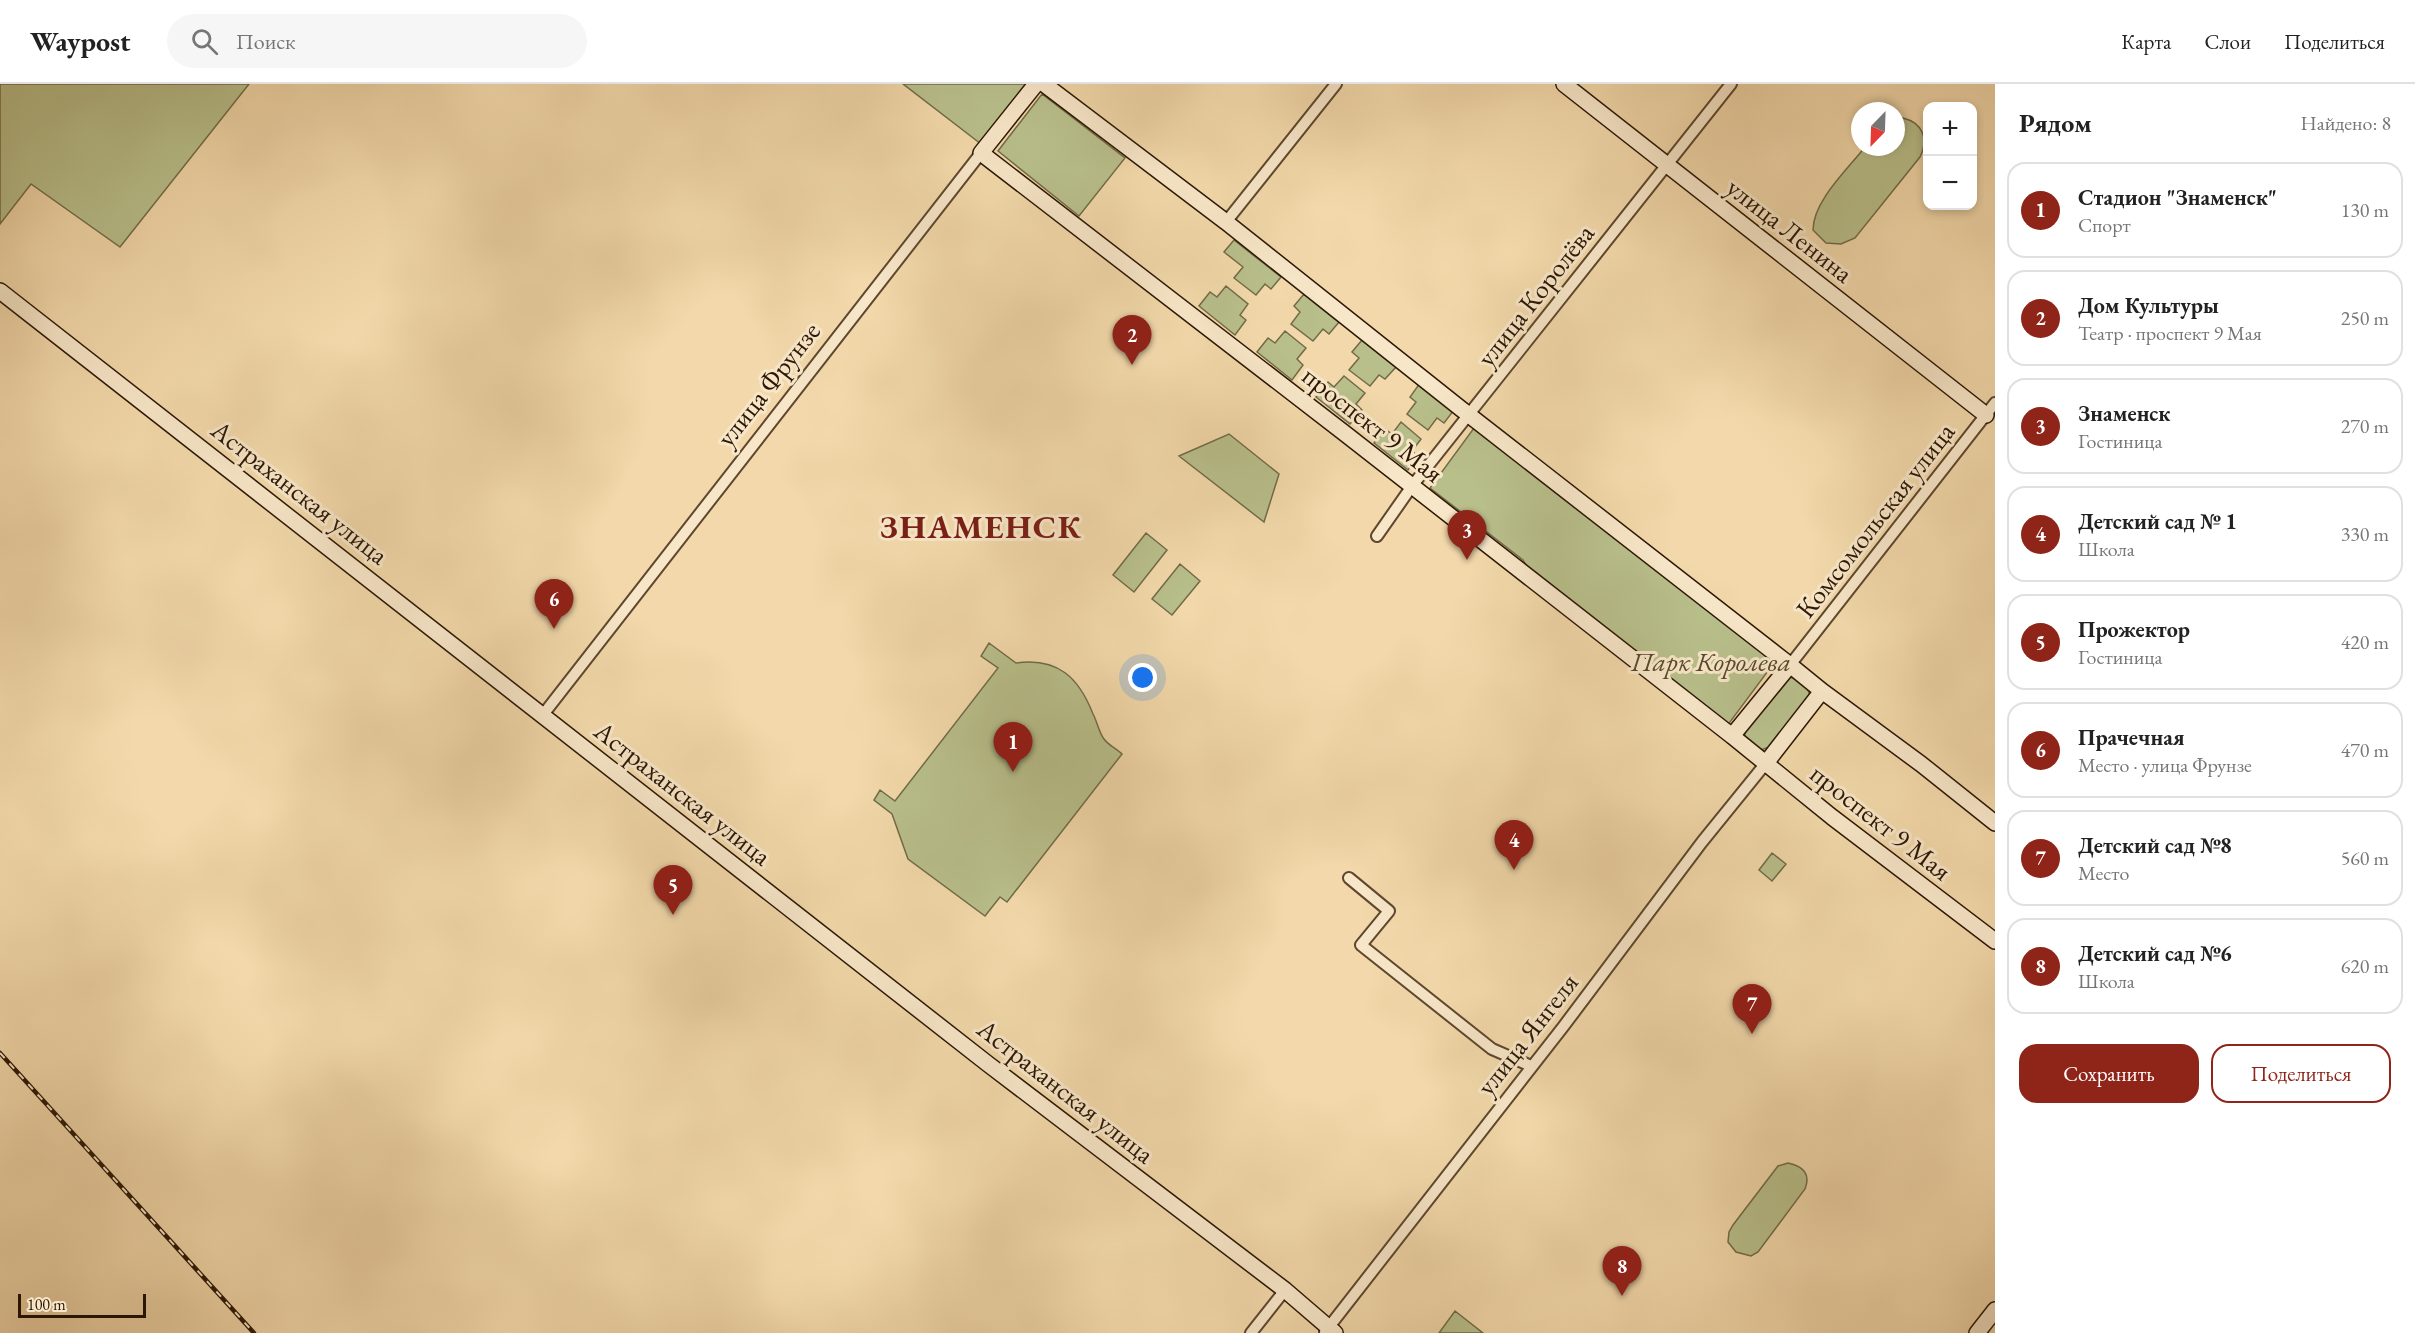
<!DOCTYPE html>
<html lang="ru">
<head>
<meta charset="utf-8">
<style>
  body { margin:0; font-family:"EB Garamond",serif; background:#f6f6f6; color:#222 }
  .controls { position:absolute; right:18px; top:18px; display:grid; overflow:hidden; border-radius:12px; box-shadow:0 3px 9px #0003 }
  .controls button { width:54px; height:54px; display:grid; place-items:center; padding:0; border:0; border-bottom:2px solid #e0e0e0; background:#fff; color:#222; font:30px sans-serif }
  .compass { position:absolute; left:1851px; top:18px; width:54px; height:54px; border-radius:50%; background:#fff; box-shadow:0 3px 9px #0003; rotate:203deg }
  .scale { position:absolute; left:18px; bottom:15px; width:128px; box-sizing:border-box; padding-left:6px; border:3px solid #2c1704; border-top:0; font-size:16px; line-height:21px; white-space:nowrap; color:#2c1704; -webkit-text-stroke:4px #f7e6c8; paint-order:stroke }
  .you { position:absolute; left:1143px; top:594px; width:21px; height:21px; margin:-15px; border:4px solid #fff; border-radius:50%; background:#1a73e8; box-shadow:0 0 0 9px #1a73e833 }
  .badge { display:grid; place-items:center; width:39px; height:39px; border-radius:50%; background:#8f2418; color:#fff; font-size:20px; font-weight:700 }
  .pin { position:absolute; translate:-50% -50px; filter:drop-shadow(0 2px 3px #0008) }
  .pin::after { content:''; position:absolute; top:32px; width:21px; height:18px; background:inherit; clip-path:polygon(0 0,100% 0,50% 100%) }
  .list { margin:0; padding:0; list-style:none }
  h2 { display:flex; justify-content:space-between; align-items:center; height:78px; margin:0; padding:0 24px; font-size:26px }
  h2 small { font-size:20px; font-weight:400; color:#767676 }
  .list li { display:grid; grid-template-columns:39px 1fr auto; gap:18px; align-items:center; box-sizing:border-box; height:96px; margin:0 12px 12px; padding:0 12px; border:2px solid #e0e0e0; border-radius:18px }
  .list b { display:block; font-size:22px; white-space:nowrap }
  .list p { margin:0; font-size:20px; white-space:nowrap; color:#767676 }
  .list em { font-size:20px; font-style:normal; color:#767676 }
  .actions { display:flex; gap:12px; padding:18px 24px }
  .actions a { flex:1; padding:14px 0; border:2px solid #8f2418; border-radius:18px; text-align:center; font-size:21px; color:#8f2418 }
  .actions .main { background:#8f2418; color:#fff }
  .icon { flex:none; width:33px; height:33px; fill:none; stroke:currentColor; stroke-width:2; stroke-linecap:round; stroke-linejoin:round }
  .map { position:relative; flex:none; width:1995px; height:1249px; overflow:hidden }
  header { display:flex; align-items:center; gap:36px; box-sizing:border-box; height:84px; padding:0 30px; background:#fff; border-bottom:2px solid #e0e0e0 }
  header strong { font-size:28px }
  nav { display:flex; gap:33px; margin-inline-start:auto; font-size:21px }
  .search { width:420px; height:54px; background:#f6f6f6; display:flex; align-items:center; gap:15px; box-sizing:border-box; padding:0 21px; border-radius:33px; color:#767676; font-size:22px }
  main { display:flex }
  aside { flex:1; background:#fff }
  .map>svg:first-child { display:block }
  .green { fill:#b8bf8b; stroke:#726b48; stroke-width:1.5 }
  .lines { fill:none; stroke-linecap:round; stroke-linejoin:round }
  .street-casing { stroke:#5e472e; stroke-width:14 }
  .secondary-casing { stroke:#2c1704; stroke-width:18 }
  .street { stroke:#f7e6c8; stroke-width:10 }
  .secondary { stroke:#f7e6c8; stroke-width:15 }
  .rail-casing { stroke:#2c1704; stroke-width:4.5 }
  .rail { stroke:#f7e6c8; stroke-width:2; stroke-dasharray:7; stroke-linecap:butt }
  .labels { text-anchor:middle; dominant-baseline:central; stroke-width:6; stroke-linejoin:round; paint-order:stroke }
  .street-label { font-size:27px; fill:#2c1704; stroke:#f7e6c8 }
  .park-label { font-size:27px; font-style:italic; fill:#56492c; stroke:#f7e6c8 }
  .district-label { font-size:33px; font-weight:bold; letter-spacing:1.5px; fill:#7a1f14; stroke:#f7e6c8 }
</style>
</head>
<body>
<header>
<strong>Waypost</strong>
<div class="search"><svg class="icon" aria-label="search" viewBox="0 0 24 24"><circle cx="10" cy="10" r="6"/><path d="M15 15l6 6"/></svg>Поиск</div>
<nav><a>Карта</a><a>Слои</a><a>Поделиться</a></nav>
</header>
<main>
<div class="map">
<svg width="1995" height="1249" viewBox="0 0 1995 1249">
  <rect width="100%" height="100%" fill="#f2d8aa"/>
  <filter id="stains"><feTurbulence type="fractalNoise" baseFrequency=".00333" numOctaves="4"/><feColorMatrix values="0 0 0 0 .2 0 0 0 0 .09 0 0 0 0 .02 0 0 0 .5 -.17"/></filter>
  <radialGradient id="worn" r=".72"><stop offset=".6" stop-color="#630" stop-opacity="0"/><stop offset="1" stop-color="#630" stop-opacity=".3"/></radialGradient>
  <path class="green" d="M0,0h249l-129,163 -89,-63 -31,40z
    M903,0h125l-47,60z
    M1042,10l83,64 -46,58 -81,-65z
    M1903,34c20,5 26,21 17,39l-65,81 -14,6 -15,-1 -13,-13c0,-29 35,-61 52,-83h31v-28z
    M1234,156l47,37 -10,12 -6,-5 -9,11 -22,-17 9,-11 -19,-15z
    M1226,202l22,18 -8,11 6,5 -11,15 -36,-29 11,-14 7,5z
    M1304,210l35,28 -10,12 -6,-5 -10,12 -22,-17 9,-12 -6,-6z
    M1285,247l21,17 -9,11 6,6 -11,15 -35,-28 11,-14 7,5z
    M1362,256l34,27 -11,12 -6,-4 -9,11 -21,-16 10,-12 -7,-6z
    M1344,292l21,17 -9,11 6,6 -12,14 -34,-27 12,-15 6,5z
    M1420,299l34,27 -10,13 -7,-5 -9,12 -21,-16 9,-12 -6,-5z
    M1401,338l20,17 -9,12 6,5 -10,14 -34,-27 11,-14 7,5z
    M1474,344l94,74 7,2 202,155 -50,67 -201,-161 -3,-5 -93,-72z
    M1229,350l50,40 -15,48 -85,-66z
    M1146,449l21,17 -33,42 -21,-17z
    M1180,480l20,17 -28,34 -20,-16z
    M989,559l27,20c42,-6 63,15 77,51 4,7 6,19 11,25 4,6 13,10 18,15l-115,148 -7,-5 -15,19 -77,-57 -16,-45 -18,-14 6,-10 15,11 103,-133 -17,-12z
    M1786,593c12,0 20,7 24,18l-41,52 -8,3 -17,-12 2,-9z
    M1772,769l14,11 -14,17 -13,-11z
    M1788,1079c15,3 23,11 17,26l-47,63 -7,4 -15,-4 -8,-10 1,-10 4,-7 45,-59z
    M1455,1227l28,22h-44z"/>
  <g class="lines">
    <g class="street-casing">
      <path id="street" d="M1226,138l110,-138
        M1377,452l35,-50 319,-402
        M1790,581l205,-262
        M542,632l439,-563
        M1349,794l40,33 -28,34 131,104 39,17
        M1325,1248l238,-305 139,-185 64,-79
        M1251,1249l34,-43"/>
    </g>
    <g class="secondary-casing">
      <path id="secondary" d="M1036,0l-55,69 362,279 389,304
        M1044,0l182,138 234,186 330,257
        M1564,0l422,331
        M0,207l988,773 297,226 50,43
        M1822,607l99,73 74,59
        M1766,679l56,-72 -32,-26 -58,71 100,81 163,124
        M1977,1249l18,-23"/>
    </g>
    <use href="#street" class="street"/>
    <use href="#secondary" class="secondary"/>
    <g class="rail-casing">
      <path id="rail" d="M0,969l254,280"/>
    </g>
    <use href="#rail" class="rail"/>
  </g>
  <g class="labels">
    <g class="street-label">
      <text transform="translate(1790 146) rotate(38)">улица Ленина</text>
      <text transform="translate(1535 211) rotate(-52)">улица Королёва</text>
      <text transform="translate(768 300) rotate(-52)">улица Фрунзе</text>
      <text transform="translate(1373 340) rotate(38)">проспект 9 Мая</text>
      <text transform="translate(300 408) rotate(38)">Астраханская улица</text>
      <text transform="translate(1875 436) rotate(-52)">Комсомольская улица</text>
      <text transform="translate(683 709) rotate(38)">Астраханская улица</text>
      <text transform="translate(1881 738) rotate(38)">проспект 9 Мая</text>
      <text transform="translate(1527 950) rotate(-52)">улица Янгеля</text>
      <text transform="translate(1066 1007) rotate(38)">Астраханская улица</text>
    </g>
    <g class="park-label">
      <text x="1711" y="577">Парк Королева</text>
    </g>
    <g class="district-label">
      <text x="981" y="442">ЗНАМЕНСК</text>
    </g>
  </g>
  <rect width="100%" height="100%" filter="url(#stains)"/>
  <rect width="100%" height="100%" fill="url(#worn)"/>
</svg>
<div class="controls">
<button>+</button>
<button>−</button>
</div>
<svg class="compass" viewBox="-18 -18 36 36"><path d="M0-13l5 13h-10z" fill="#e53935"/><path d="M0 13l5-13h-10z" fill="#767676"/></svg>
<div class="scale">100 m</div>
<div class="you"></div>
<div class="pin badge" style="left:1013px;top:688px">1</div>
<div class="pin badge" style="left:1132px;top:281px">2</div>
<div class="pin badge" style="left:1467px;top:476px">3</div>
<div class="pin badge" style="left:1514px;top:786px">4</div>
<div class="pin badge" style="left:673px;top:831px">5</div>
<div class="pin badge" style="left:554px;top:545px">6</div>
<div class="pin badge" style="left:1752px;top:950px">7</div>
<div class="pin badge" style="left:1622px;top:1212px">8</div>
</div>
<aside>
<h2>Рядом<small>Найдено: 8</small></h2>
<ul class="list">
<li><span class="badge">1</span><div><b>Стадион &quot;Знаменск&quot;</b><p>Спорт</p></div><em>130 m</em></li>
<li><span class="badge">2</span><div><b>Дом Культуры</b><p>Театр · проспект 9 Мая</p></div><em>250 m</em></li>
<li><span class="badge">3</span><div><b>Знаменск</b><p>Гостиница</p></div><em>270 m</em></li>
<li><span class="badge">4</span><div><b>Детский сад № 1</b><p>Школа</p></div><em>330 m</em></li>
<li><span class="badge">5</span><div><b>Прожектор</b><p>Гостиница</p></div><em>420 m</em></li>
<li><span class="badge">6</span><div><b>Прачечная</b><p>Место · улица Фрунзе</p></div><em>470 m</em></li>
<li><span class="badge">7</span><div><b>Детский сад №8</b><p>Место</p></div><em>560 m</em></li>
<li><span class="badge">8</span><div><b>Детский сад №6</b><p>Школа</p></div><em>620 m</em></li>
</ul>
<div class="actions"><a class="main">Сохранить</a><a>Поделиться</a></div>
</aside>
</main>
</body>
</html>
